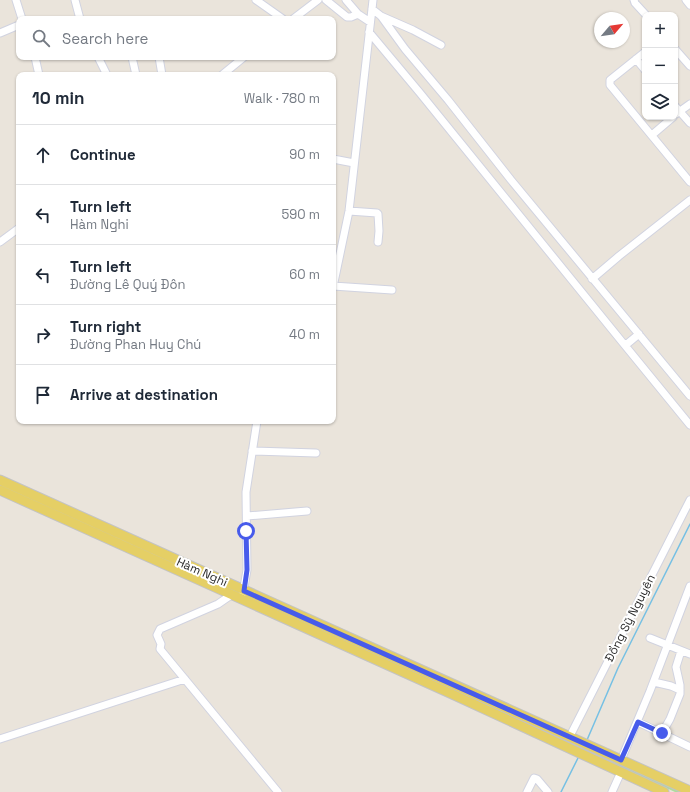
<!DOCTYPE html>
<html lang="en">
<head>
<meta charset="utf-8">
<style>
  body { margin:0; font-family:"Space Grotesk",sans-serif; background:#f2f2f3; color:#1f2937 }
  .controls { position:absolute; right:12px; top:12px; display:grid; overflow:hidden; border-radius:8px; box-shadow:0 1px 3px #0004 }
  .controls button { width:36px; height:36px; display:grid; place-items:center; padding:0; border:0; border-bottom:1px solid #e0e1e3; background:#fff; color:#1f2937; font:20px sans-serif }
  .compass { position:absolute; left:594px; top:12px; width:36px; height:36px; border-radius:50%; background:#fff; box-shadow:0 1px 3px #0004; rotate:61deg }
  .stop { position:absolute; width:12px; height:12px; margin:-9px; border:3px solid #475beb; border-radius:50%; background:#fff }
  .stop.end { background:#475beb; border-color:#fff; box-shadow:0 1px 4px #0008 }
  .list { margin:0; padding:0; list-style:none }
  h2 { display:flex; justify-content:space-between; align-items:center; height:52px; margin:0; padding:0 16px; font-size:17px }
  h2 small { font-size:13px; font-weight:400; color:#747a83 }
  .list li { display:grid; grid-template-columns:26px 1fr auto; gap:12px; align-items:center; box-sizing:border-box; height:60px; padding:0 16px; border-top:1px solid #e0e1e3 }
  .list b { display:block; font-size:15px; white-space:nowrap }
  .list p { margin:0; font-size:13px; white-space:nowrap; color:#747a83 }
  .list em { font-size:13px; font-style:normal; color:#747a83 }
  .icon { flex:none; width:22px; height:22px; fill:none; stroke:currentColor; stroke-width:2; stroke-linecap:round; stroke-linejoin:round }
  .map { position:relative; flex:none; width:690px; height:792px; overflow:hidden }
  .search { position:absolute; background:#fff; box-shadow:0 1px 3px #0004; left:16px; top:16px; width:320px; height:44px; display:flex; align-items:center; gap:10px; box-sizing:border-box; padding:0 14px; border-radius:8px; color:#747a83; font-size:15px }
  .panel { position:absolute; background:#fff; box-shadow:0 1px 3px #0004; left:16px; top:72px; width:320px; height:352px; border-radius:8px }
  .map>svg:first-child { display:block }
  .green { fill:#aedc9c }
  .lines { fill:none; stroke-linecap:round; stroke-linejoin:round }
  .stream { stroke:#76c0e4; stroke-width:1.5 }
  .minor-casing { stroke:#d1d3e0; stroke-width:9 }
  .major-casing { stroke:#c3c3c3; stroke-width:11 }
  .minor { stroke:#fff; stroke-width:7 }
  .major { stroke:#e5cf65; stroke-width:9 }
  .route { stroke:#475beb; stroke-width:5 }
  .labels { text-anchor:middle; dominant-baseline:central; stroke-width:4; stroke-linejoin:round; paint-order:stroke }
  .street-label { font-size:12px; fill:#282828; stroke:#fff }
</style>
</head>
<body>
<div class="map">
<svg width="690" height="792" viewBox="0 0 690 792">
  <rect width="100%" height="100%" fill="#eae4db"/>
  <path class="green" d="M494,706l188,86h-7l-182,-83z"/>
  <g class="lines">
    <path class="stream" d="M587,740l31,-72 72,-144
      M561,792l18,-36"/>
    <g class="minor-casing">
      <path id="minor" d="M16,0l6,19
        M75,0l5,19
        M256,0l27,19
        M326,0l21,17h4l7,-3
        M346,0l12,14 12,8
        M634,0l1,3 11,12
        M686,0l4,5
        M372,9l9,7 24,33 43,51 63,80 179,216
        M381,16l32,14 28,15
        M293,19l25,-19
        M369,32l51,61 203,250 4,1 12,-10
        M0,33l19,-8
        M675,49l15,17
        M645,52l-35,28v5l80,97
        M35,57l4,18
        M98,57l9,18
        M132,57l4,18
        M159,57l3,18
        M636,59l9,11
        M222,75l22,-18
        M675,106l15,17
        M676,114l14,-10
        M652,135l21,-18
        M333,159l21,4
        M349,211l28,2 1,1 1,17 -1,11
        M0,242l19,-14
        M592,279l27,-23 71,-56
        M333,286l59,4
        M333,287l16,-76 24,-211
        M623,343l67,82
        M252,451l64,2
        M247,516l60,-5
        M243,593l4,-23 -1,-78 11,-71
        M231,595l-13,9 -58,25 -3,6 4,9 -1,5 118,143
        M650,638l40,16
        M654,682l17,4 9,4
        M638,722l52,25
        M662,733l8,-14 10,-25v-9l-4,-18 5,-16
        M570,736l120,-236
        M0,739l185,-60
        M621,760l29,-69 40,-105
        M527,792l7,-14 3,1 11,13
        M612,792l9,-20"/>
    </g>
    <g class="major-casing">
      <path id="major" d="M0,480l690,311
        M0,490l452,204 212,98"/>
    </g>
    <use href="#minor" class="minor"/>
    <use href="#major" class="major"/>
  </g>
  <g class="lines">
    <path class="route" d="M246,531l1,39 -3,21 377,169 17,-38 24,11"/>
  </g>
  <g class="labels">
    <g class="street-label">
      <text transform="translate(202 572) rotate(24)">Hàm Nghi</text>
      <text transform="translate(630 618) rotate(-63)">Đồng Sỹ Nguyên</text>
    </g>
  </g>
</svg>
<div class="controls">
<button>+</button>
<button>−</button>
<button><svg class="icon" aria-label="layers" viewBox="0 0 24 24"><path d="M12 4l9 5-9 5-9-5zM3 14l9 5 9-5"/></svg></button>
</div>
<svg class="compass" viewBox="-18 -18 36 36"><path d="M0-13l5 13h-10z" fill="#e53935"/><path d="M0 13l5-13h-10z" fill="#747a83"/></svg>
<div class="stop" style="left:246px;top:531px"></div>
<div class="stop end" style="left:662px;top:733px"></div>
<div class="search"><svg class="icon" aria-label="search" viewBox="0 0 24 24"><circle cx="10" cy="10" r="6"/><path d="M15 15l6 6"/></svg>Search here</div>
<section class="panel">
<h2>10 min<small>Walk · 780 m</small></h2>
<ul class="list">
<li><svg class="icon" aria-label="ahead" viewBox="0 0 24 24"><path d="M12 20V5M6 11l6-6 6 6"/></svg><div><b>Continue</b></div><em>90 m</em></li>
<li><svg class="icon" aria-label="left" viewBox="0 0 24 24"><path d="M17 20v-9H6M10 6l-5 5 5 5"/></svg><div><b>Turn left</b><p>Hàm Nghi</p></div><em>590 m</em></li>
<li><svg class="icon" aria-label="left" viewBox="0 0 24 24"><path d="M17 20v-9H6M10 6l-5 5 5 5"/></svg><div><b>Turn left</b><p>Đường Lê Quý Đôn</p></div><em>60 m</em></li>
<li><svg class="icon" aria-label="right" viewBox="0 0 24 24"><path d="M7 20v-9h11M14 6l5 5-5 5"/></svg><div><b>Turn right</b><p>Đường Phan Huy Chú</p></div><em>40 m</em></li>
<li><svg class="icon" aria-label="arrive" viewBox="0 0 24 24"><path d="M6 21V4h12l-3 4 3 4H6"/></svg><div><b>Arrive at destination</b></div></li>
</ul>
</section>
</div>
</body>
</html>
